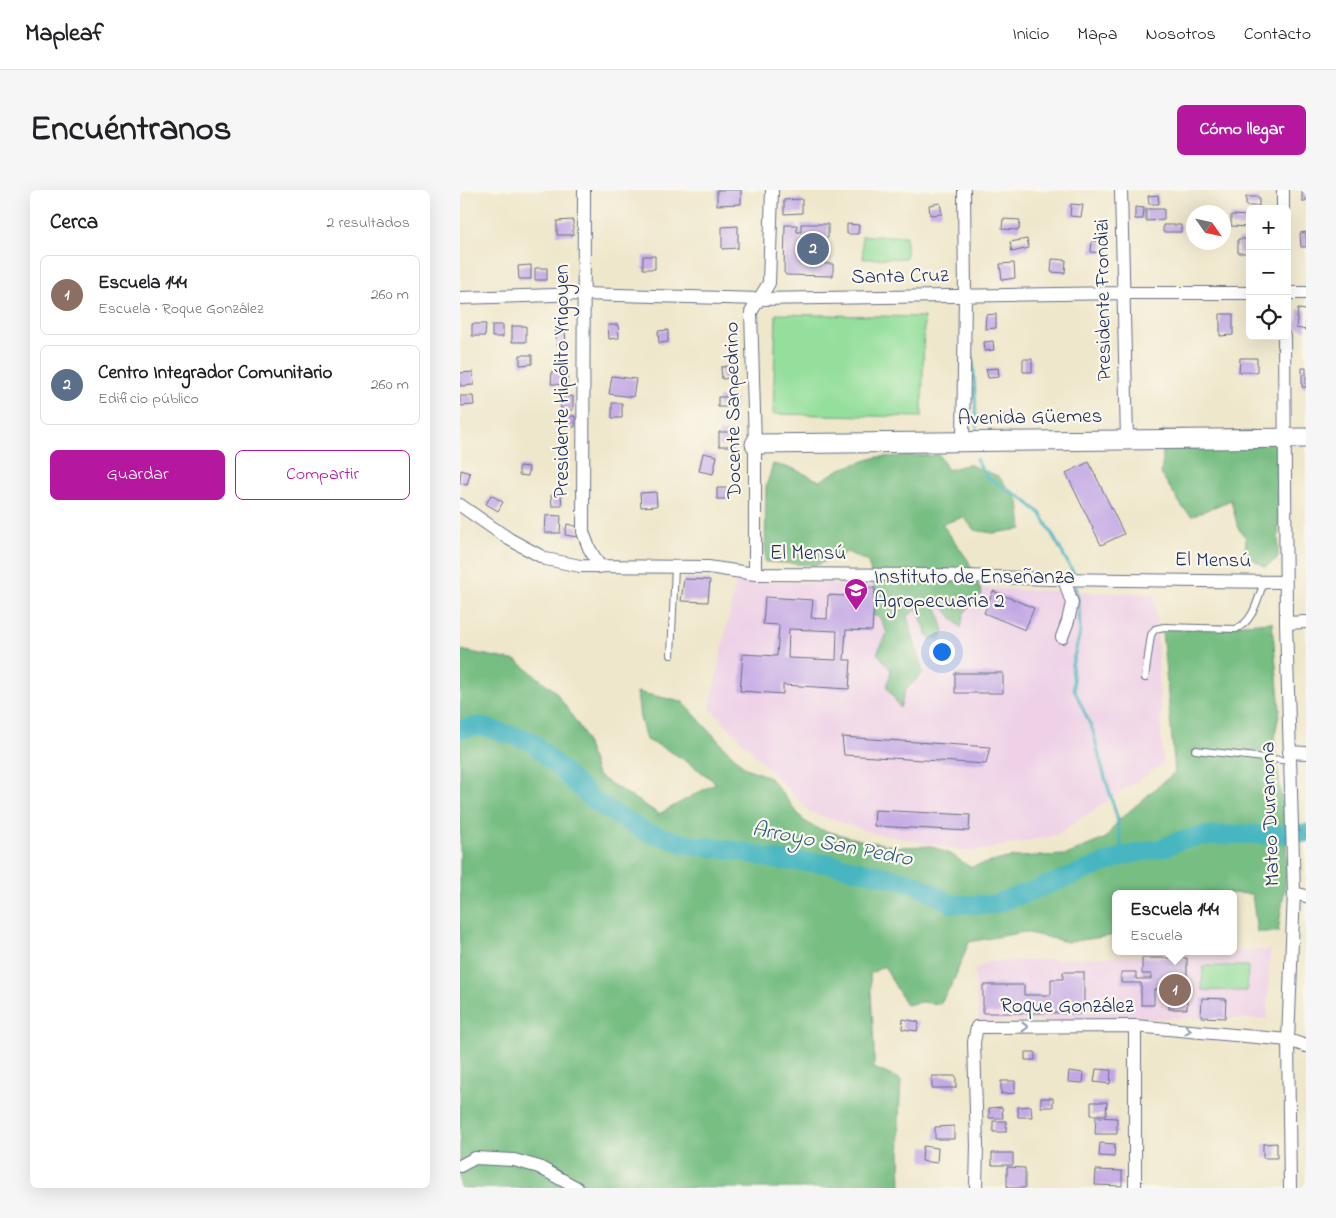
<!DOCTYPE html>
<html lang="es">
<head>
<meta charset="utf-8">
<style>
  body { margin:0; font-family:"Indie Flower",sans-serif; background:#f6f6f6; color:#202124 }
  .controls { position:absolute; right:15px; top:15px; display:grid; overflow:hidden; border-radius:8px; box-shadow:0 5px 20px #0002 }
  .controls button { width:45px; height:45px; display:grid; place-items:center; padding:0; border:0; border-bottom:1px solid #e0e0e0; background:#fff; color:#202124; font:25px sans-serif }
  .compass { position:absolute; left:726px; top:15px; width:45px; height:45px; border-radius:50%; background:#fff; box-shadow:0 5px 20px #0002; rotate:124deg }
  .you { position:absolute; left:481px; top:461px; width:18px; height:18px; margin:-12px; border:4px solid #fff; border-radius:50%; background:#1a73e8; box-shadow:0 0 0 8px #1a73e833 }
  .badge { display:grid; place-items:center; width:32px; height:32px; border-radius:50%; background:#b5179e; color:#fff; font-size:16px; font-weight:700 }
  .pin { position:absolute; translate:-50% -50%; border:2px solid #fff; box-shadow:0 1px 5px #0006 }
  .popup { position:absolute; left:652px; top:700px; width:125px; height:65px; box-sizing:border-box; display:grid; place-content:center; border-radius:8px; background:#fff; filter:drop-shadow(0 1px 4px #0005); font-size:16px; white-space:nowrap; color:#757577 }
  .popup b { font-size:19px; color:#202124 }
  .popup::after { content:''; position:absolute; left:50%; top:100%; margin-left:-10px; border:10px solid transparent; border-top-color:#fff }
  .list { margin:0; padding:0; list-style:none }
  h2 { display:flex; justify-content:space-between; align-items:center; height:65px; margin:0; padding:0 20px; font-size:21px }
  h2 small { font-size:16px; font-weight:400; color:#757577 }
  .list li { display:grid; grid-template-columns:32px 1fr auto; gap:15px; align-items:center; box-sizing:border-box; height:80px; margin:0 10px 10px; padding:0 10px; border:1px solid #e0e0e0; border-radius:8px }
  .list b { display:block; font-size:19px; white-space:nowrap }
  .list p { margin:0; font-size:16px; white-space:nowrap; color:#757577 }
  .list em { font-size:16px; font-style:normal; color:#757577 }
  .actions { display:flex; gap:10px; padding:15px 20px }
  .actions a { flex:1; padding:11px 0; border:1px solid #b5179e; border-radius:8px; text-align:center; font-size:18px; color:#b5179e }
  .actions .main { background:#b5179e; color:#fff }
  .icon { flex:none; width:28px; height:28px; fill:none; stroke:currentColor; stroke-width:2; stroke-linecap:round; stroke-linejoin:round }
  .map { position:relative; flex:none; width:846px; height:998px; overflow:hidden; border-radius:8px }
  header { display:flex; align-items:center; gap:30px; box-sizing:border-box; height:70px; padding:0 25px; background:#fff; border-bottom:1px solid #e0e0e0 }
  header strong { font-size:24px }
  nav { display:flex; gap:28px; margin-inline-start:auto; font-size:18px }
  .intro { display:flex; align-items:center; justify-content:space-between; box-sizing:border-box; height:120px; padding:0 30px }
  h1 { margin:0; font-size:35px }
  .button { padding:12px 22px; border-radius:8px; background:#b5179e; color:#fff; font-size:18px; font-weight:700 }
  main { display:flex; gap:30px; padding:0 30px }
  aside { flex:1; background:#fff; border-radius:8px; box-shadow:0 5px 20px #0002 }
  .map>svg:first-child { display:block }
  .built { fill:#eed0e7 }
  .green { fill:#94df9b; stroke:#58877c }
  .forest { fill:#77be83; stroke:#497670 }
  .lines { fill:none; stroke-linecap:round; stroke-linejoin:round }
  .stream { stroke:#47b6c0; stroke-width:3 }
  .river { stroke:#47b6c0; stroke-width:19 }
  .building { fill:#c3a7e5; fill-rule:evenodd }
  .service-casing { stroke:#656f84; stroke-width:8 }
  .minor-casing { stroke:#656f84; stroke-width:14 }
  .secondary-casing { stroke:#656f84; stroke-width:21 }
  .service { stroke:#fff; stroke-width:6 }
  .minor { stroke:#fff; stroke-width:12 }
  .secondary { stroke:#fff; stroke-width:19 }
  .oneway { stroke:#8d97ae }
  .labels { text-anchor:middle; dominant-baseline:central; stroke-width:4.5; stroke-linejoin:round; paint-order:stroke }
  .street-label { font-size:21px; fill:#1b2f5e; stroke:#fbf7ec }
  .poi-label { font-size:21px; fill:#1b2f5e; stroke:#fbf7ec; text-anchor:start }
  .water-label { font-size:22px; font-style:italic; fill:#2a5e80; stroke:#fbf7ec }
</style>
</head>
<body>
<header>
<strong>Mapleaf</strong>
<nav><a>Inicio</a><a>Mapa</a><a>Nosotros</a><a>Contacto</a></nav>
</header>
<div class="intro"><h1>Encuéntranos</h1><a class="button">Cómo llegar</a></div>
<main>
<aside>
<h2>Cerca<small>2 resultados</small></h2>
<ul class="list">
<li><span class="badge" style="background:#8d6e63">1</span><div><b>Escuela 144</b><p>Escuela · Roque González</p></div><em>260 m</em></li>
<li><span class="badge" style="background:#5c6f8a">2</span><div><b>Centro Integrador Comunitario</b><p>Edificio público</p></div><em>260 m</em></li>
</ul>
<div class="actions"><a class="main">Guardar</a><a>Compartir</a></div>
</aside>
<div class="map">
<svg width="846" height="998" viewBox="0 0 846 998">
  <rect width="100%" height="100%" fill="#fbf7ec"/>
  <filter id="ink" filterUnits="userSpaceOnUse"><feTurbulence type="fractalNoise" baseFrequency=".02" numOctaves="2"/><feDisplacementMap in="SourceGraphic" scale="10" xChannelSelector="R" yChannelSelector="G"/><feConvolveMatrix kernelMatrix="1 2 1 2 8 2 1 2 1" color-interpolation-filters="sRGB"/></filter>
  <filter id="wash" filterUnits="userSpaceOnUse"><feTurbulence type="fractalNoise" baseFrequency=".0096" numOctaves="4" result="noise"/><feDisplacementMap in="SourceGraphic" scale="20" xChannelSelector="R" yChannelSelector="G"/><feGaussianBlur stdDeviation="1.12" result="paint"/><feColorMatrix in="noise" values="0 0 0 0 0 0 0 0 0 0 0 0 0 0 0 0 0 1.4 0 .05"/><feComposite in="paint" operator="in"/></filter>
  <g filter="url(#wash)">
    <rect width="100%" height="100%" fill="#efe7cb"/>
    <path class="built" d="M276,391l419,13 8,170 -107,71 -83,17 -100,-19 -63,-21 -100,-104z
      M810,760l-3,69 -75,-1 -213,4 -5,-52 14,-8z"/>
    <path class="green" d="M402,46h44v22l-43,1z
      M316,124l148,3 -2,100 -149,-3z
      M743,776h45l-1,25 -45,-1z"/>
    <path class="forest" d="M702,241l114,1 3,50 -1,76 -13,9 -20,-13 1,-16 -8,-10 -7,-28 -39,16 -9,-8 -22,-34 2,-15z
      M479,265l9,15 20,-6 30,12 21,25 3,28 -29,4 -19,-3 -10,-13 -22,7 26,36 14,34 -18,19 -3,15 -27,-31 10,34 -4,8 -11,-1 -12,-29 -10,8 16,56 -18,18 -5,17 -13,-21 4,-17 -14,-17 10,-20 -8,-17h-6l2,-28 -7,-26 -21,-10 -30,13 -52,-3 1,-75 7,-23 21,5 26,12 20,-12 37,-12z
      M812,432l8,88 -6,29 12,96 1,37 -9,60h-21l-5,-38 -44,-2 -6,2h-86v41l-48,7 -44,-10 -55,10 -16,40 -13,22 -19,-2 -15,3 -22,-39 -14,8 4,72v22l27,12 -2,38 2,70h-441v-538l57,11 38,30 28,41 14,43 62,39 57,-31c-22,-17 -44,-33 -70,-43l-6,-22 -3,-26 46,10 42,46 21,20 23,9 35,44 15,8 41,11 40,7 31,-1 21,9 18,12 42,-10 54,-2 40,-17 12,-17 57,-49 -13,-142z"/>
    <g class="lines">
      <path class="stream" d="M513,167l4,77
        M516,269l11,18 35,21 19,16 33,60
        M615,397l4,16 1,30 -8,32 2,24 19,42 8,33 16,53 6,39"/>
      <path class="river" d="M0,539l20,-3 51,15 63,60 52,31 40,12 59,8 31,8 55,4 82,19 39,21 40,1 42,-15 89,-34 43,-9 12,-6 24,-5 43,-2 21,1 40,-2"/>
    </g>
    <g id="blocks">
      <path class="building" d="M257,0h24v14l-24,1z
        M842,1h4v10h-4z
        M698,5l1,9h-10l-1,-8z
        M786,7h13v9h-13z
        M342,9v14l-18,1v-14z
        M480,13l2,11 -12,1 -1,-10z
        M611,14l12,1 -2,12 -11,-1z
        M675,17l9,1 -1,11h-8z
        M686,19h18v11l-18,1z
        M771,25l19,1v11l-19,-1z
        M543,29l17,1 -1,10 -17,-1z
        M113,30v15h-16v-14z
        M341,34h27v14h-26v-2l-2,2v25l33,1v12l-47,-1 -2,-3 1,-47h12v7h4z
        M387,34l12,1 -1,9h-11z
        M703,35h18v7h-18z
        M278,36v22l-16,1v-22z
        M846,42v15h-5l-1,-14z
        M567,49l2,9 -17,4 -2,-10z
        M778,49h12v14h-12z
        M632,51l11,1 -2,11 -10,-1z
        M183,66h12v13h-12z
        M592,69l14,1 -1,13 -14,-1z
        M554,73l1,15 -13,2 -2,-16z
        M71,75v14h-12l-1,-13z
        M75,78h12v12h-12z
        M838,119l8,1v20l-10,-2z
        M536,124v14l-11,1 1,-14z
        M760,124h13v21l-13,1z
        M12,134h14l-1,12h-13z
        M32,135h11v12h-11z
        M148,135h10l1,13 -10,1z
        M52,136h14v16h-14z
        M105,140l1,14 -9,1 -2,-14z
        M208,140v12l-9,1 -1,-12z
        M533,151l1,9 -9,1 -1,-9z
        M60,165h12v9l-12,1z
        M780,168h17v14h-18z
        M563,169h9v13h-9z
        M272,176l1,12 -11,1 -1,-12z
        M538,178l1,9 -11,1 -2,-9z
        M842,178h4v19h-4z
        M92,181l16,1 -1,13 -16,-1z
        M13,182l1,13 -14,1v-13z
        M152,186l24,3 -3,18 -24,-3z
        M0,206h13l1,9 -14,1z
        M113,206v14l-12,1v-14z
        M258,207h18v10h-18z
        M152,213h10v15h-10z
        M549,225l1,9 -9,1 -1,-9z
        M99,226h16v11h-17z
        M259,242h16v14h-16z
        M243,263l14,3 -4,18 -14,-3z
        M629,272l35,72 -23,11 -35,-72z
        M59,276l10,1 -1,9 -9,-1z
        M1,280l9,3 -3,12 -7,-2z
        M257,298h12v11h-12z
        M196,302l1,14 -16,1 -1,-14z
        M101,304l1,12h-10l-1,-11z
        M31,305l12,7 -5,9 -12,-7z
        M86,325l15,1 -1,17h-15z
        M107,334l12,3 -2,10 -12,-2z
        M224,389l26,1 -2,22 -27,-1z
        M386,397l29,1 -3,43 -26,-1 -2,30h7l-2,29 -66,-4v9l-43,-3 3,-37 34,2 2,-31 -16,-1 2,-27 48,3 -2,18 16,1 1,-24 17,1zM329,439l48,2 -1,29 -48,-2z
        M533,401l41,17 -9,22 -41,-17z
        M495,483h48v20h-48z
        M382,547l148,10 -4,17 -142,-9z
        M415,620l95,5 -1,16 -95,-5z
        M682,768h45v51h-18v-20h-15v16h-13v-22h-20v-11h15v7h15v-5h-9z
        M603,782h21v41h-101v-28h41v10h27v-16h12z
        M742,808l24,1 -1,19 -24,-1z
        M443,829l16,3 -2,9 -15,-2z
        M565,862h10v8h-10z
        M636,879l15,1 -1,14 -16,-2z
        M609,881l15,2 -1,10 -15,-1z
        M472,886h24v12h-24z
        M541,891h14v12l-14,1z
        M581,908h12v9h-12z
        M631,912h16l-1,13h-15z
        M571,916l1,11h-14v-10z
        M542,917l1,11h-14v-10z
        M636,927l21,1v16h-22z
        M533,931h13v11h-13z
        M494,936v13h-19v-12z
        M640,953l15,1 -1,13 -15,-1z
        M817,953v15h-14v-14z
        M463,956l15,2 -1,15 -15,-2z
        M532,963h21v12h-21z
        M547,977l18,1v20h-18z
        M636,980l26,1v15l-27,-1z"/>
    </g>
  </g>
  <g filter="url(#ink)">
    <use href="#blocks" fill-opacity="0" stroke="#656f84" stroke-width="1"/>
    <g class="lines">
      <g class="service-casing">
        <path id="service" d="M211,465l4,-88
          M685,488l6,-43 4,-6 9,-2 72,2c18,-8 21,-29 28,-47
          M735,560l95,11"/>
      </g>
      <g class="minor-casing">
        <path id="minor" d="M124,0l-1,342 6,16 11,19
          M661,0l6,249
          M823,0v19
          M827,103h19
          M0,108l123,-4 176,5 365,-6h126
          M824,146l2,287 8,270 -6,147 2,148
          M503,251l2,-145 -1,-106
          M0,315l49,34 37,20 34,7 128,1 47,7 181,1 114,4 235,3
          M295,384v-130l-4,-132 18,-29 3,-93
          M826,433l20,-1
          M602,447l6,-16 4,-18 -8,-24
          M829,562l17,1
          M834,703l12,3
          M0,976l15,-8 39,2 25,7 38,21
          M516,998l1,-43 -3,-103 3,-15 158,-1 153,14 18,6
          M675,998v-162"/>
      </g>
      <g class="secondary-casing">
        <path id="secondary" d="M295,254l551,-6"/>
      </g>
      <use href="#service" class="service"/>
      <use href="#minor" class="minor"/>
      <use href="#secondary" class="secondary"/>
    </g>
    <defs><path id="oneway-chevron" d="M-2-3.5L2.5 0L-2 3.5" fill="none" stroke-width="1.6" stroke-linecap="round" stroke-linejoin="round" transform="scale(1.25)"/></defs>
    <g class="oneway">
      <use href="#oneway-chevron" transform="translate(565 837)"/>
      <use href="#oneway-chevron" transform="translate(728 840) rotate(5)"/>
    </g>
  </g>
  <defs>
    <g id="school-pin" transform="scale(1.25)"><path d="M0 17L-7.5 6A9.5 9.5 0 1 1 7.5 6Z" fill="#b5179e" stroke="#fbf7ec"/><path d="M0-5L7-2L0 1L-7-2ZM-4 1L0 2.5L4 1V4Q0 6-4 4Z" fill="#fff"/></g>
  </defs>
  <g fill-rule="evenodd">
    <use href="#school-pin" x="396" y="400"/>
  </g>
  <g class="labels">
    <g class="street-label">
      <text transform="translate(440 87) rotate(-1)">Santa Cruz</text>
      <text transform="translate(644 110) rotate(-91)">Presidente Frondizi</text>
      <text transform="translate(103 191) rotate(-90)">Presidente Hipólito Yrigoyen</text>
      <text transform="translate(274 220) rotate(-91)">Docente Sanpedrino</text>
      <text transform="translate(570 228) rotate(-1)">Avenida Güemes</text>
      <text x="348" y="364">El Mensú</text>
      <text transform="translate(753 371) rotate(1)">El Mensú</text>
      <text transform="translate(811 624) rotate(-92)">Mateo Duranona</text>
      <text x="607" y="817">Roque González</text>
    </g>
    <g class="poi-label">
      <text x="414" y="388">Instituto de Enseñanza<tspan x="414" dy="24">Agropecuaria 2</tspan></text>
    </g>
    <g class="water-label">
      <text transform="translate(372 655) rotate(11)">Arroyo San Pedro</text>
    </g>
  </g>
</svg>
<div class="controls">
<button>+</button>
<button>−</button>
<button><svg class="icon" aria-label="locate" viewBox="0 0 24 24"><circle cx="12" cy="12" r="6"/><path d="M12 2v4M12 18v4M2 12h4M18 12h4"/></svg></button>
</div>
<svg class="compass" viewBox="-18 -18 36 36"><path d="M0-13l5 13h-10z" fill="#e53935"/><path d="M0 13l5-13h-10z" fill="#757577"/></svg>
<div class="you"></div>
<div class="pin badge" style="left:715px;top:800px;background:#8d6e63">1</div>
<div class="popup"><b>Escuela 144</b>Escuela</div>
<div class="pin badge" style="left:353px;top:59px;background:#5c6f8a">2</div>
</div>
</main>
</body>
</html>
